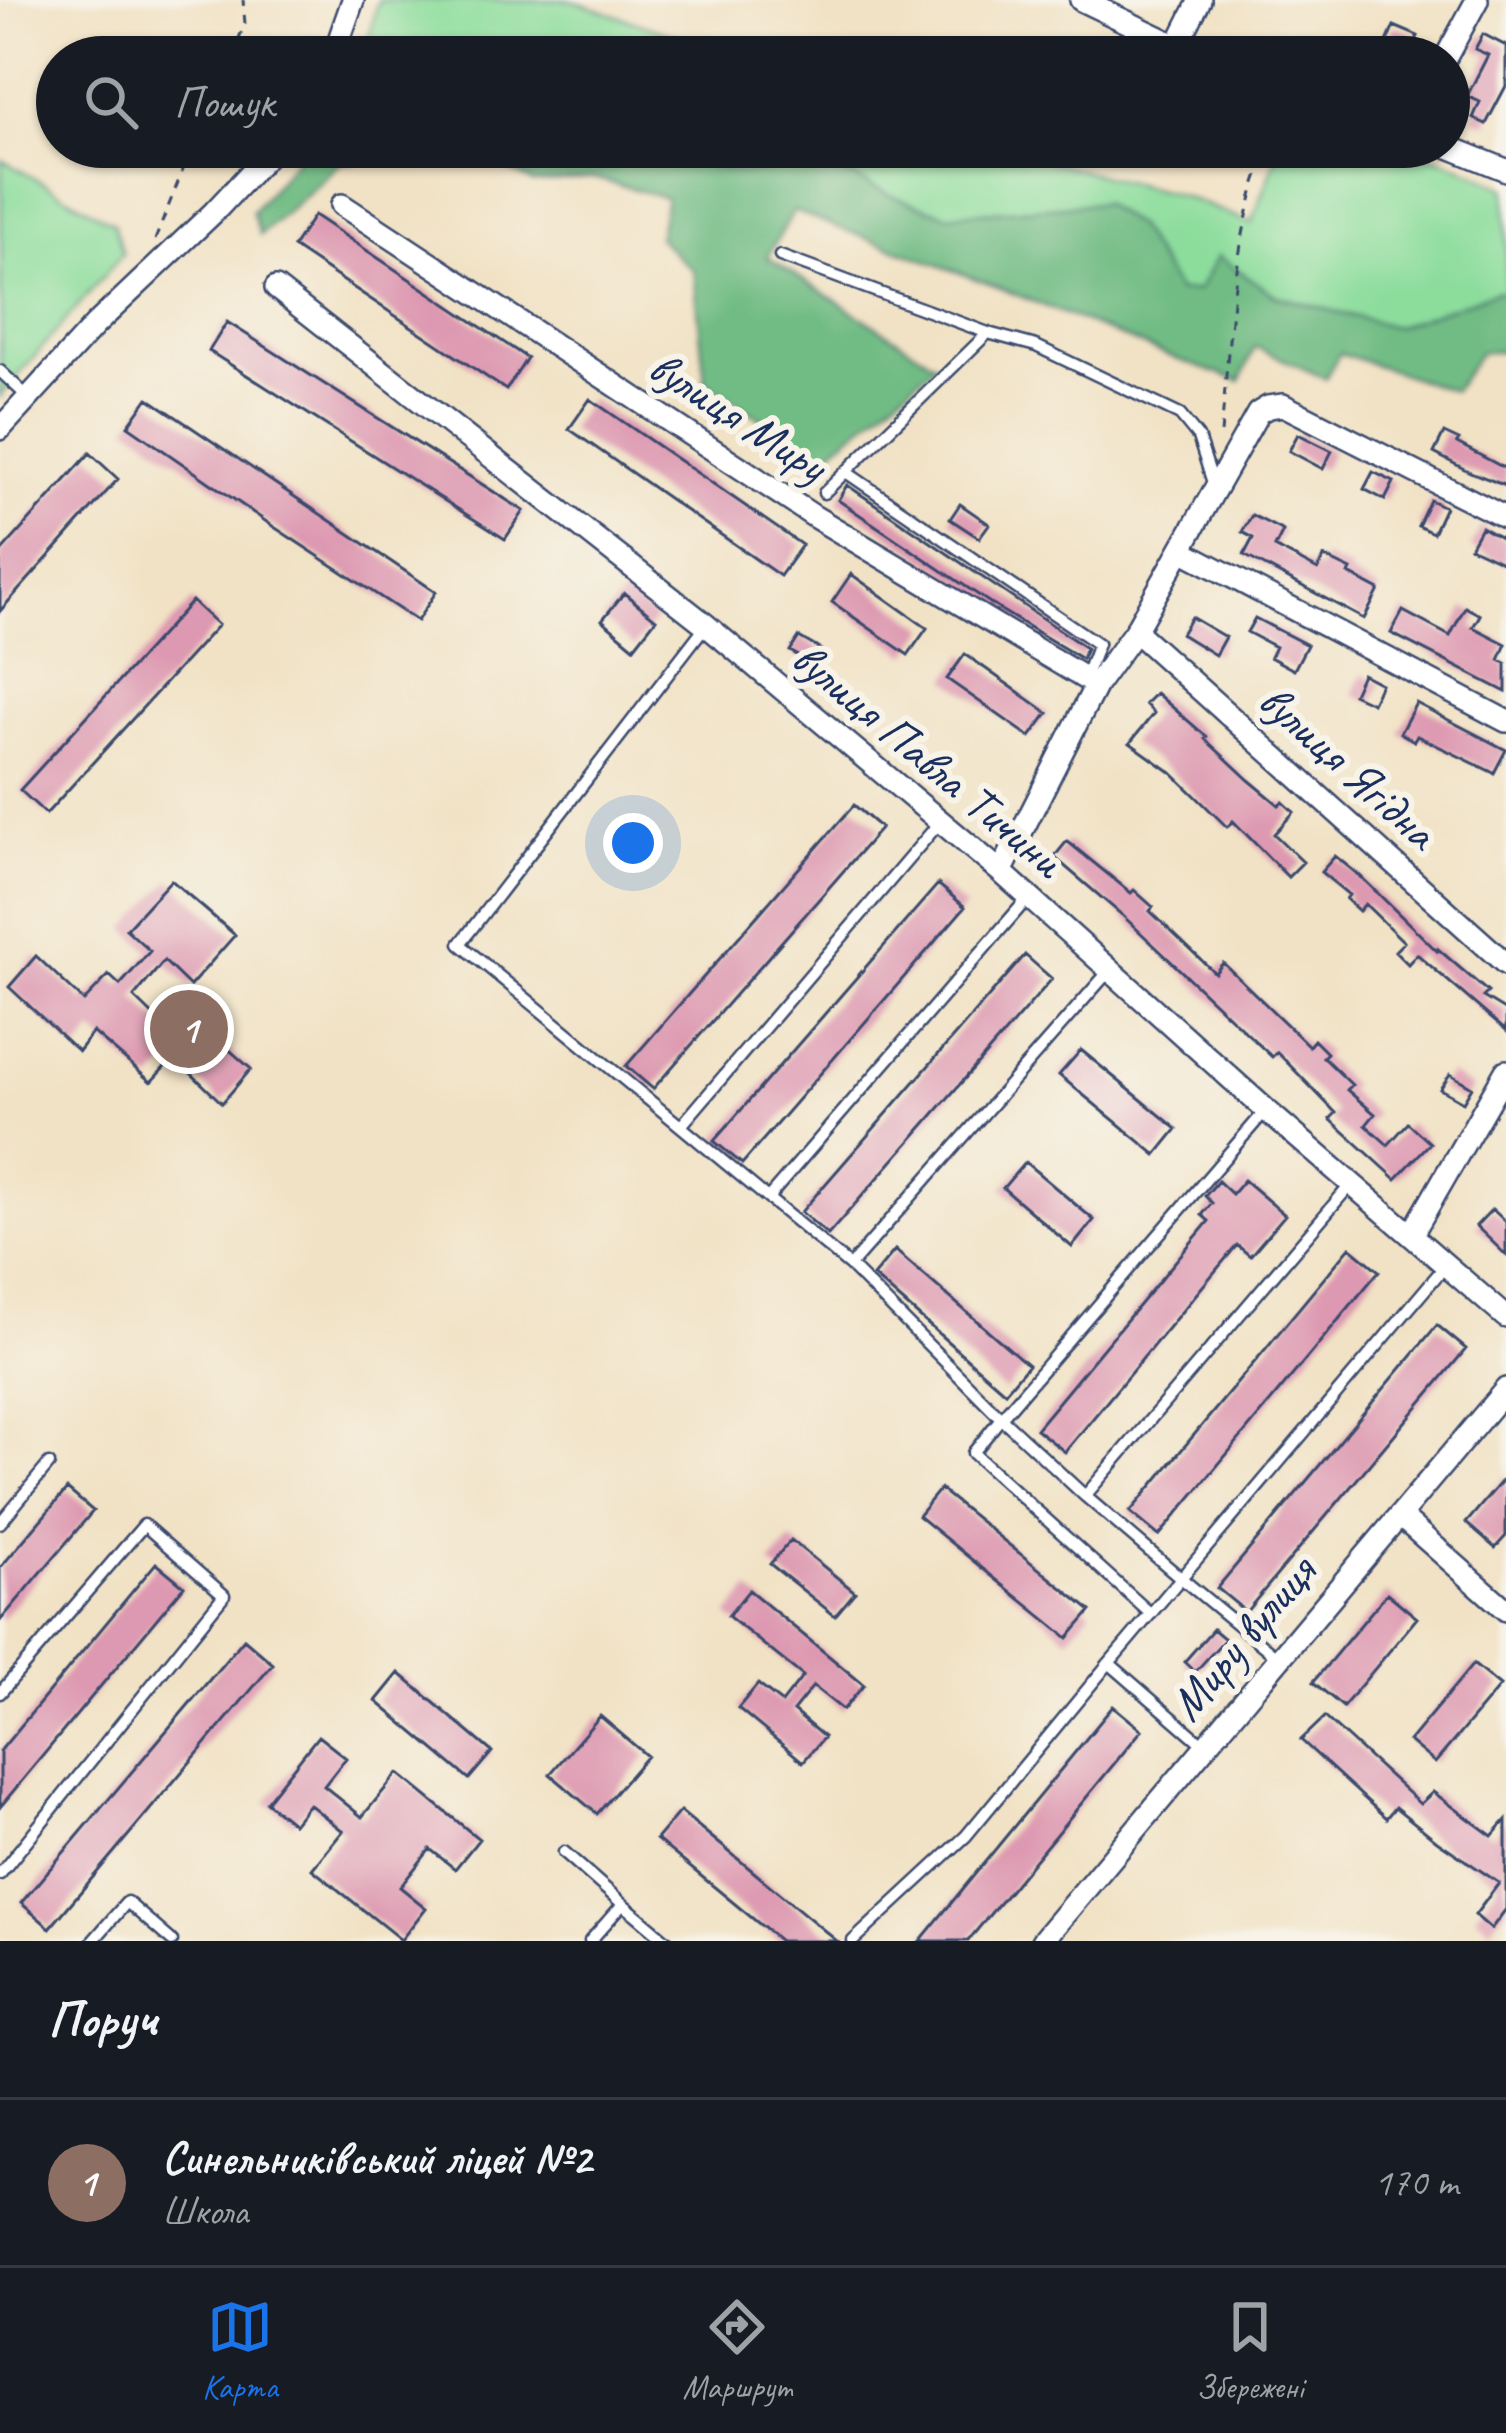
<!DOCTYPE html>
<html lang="uk">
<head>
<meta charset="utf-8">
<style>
  body { margin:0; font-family:Caveat,sans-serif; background:#20242c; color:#f1f3f6 }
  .you { position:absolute; left:633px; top:843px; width:42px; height:42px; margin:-30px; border:9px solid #fff; border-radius:50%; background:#1a73e8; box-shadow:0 0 0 18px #1a73e833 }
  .badge { display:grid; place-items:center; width:78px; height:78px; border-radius:50%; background:#1a73e8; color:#fff; font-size:39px; font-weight:700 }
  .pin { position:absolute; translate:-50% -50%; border:6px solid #fff; box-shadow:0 3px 12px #0006 }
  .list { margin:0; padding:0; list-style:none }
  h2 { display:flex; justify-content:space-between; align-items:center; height:156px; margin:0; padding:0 48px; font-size:51px }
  h2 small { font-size:39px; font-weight:400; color:#9ea1a6 }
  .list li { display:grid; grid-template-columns:78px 1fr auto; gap:36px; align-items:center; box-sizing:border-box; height:168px; padding:0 48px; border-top:3px solid #363941 }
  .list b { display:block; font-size:45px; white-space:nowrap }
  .list p { margin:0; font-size:39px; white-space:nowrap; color:#9ea1a6 }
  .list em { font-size:39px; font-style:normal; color:#9ea1a6 }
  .icon { flex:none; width:66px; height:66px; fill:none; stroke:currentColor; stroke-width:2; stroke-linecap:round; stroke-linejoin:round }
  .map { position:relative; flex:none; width:1506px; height:1941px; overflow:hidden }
  .search { position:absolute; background:#171b24; box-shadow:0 3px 9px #0004; left:36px; right:36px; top:36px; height:132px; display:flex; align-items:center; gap:30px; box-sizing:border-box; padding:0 42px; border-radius:66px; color:#9ea1a6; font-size:45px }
  .sheet { height:324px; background:#171b24 }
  nav { display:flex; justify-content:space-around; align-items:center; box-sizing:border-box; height:168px; border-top:3px solid #363941; background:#171b24; font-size:33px; color:#9ea1a6 }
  nav a { display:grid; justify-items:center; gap:6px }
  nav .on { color:#1a73e8 }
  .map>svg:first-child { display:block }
  .green { fill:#8cdd9c; stroke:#54867d; stroke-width:3 }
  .forest { fill:#71bc84; stroke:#467671; stroke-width:3 }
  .building { fill:#dd99b1 }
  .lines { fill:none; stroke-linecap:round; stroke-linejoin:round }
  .lane-casing { stroke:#3b4a6d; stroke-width:15 }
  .street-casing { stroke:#3b4a6d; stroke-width:26 }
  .path { stroke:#3b4a6d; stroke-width:3; stroke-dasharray:9 9; stroke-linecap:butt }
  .lane { stroke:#fff; stroke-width:10 }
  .street { stroke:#fff; stroke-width:21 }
  .labels { text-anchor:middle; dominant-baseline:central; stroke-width:12; stroke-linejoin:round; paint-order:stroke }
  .street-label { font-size:48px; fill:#1b2f5e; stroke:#f7f3e8 }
</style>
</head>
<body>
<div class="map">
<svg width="1506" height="1941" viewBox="0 0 1506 1941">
  <rect width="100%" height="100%" fill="#f7f3e8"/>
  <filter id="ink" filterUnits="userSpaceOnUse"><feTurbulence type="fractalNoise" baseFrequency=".00833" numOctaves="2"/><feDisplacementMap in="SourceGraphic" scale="24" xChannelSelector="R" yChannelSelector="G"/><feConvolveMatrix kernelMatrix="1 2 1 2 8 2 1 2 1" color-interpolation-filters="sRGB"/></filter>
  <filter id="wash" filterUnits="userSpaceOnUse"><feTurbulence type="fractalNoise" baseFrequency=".004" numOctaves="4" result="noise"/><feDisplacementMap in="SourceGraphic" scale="48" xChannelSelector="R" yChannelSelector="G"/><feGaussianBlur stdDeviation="2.7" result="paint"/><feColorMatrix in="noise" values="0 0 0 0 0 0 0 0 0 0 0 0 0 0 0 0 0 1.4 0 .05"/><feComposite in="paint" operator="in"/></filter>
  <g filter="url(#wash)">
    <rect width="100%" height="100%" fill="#f1e2c5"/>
    <path class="green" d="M378,0h193l169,57h-376z
      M666,147h340l44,15 132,34 70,27 25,-67 10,-9h110l54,15 55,26v106l-8,-3 -104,36 -118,-31 -58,-39 -20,33 -20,2 -41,-65 -35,-24 -155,12 -56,-19 -63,-32 -87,9 -76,-20z
      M2,160l112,63 9,30 -123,144z"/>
    <path class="forest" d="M306,147h154l-121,16 -15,16 -64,56 -8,-23z
      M468,147h198v6l75,20 87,-9 59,30 60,21 155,-12 35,24 41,65 20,-2 20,-34 58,40 118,31 104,-36 8,3v58h-26l-27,39 -113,-38 -15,25 -70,-31 -15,34 -59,-20 -181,-73 -206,-77 -27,46 169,107 -114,95 -117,-78 -11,-110 -36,-33 8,-40 -72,-20 -61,5z"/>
    <g id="blocks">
      <path class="building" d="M1394,26l24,10 -8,21h-19l6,-11 -10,-4z
        M1483,34l23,12v40l-20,38 -13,-6 7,-16 -13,-6 21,-41 -13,-6z
        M314,215l213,143 -21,32 -213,-143z
        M227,322l297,189 -19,28 -296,-188z
        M148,398l288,194 -19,29 -146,-96 -143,-99z
        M590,399l212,146 -22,31 -211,-147z
        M1444,433l15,7 -2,3 49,26v17l-36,-14 -36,-19z
        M1298,434l34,17 -9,18 -34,-18z
        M90,453l28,26 -118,132v-58z
        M1373,472l21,10 -9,18 -21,-11z
        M847,485l239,163 -4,11 -83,-50 -161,-109z
        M1430,500l15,7 -12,26 -15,-7z
        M960,504l29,20 -10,14 -29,-19z
        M1252,515l31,16 -8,16 43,23 6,-13 27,13 -2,4 30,16 -15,29 -120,-64 9,-17 -11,-6z
        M1481,527l25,14v23l-36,-17z
        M851,574l76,54 -19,27 -76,-53z
        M624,593l32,26 -22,28 -32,-27z
        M192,601l26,24 -172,189 -26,-24z
        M1465,607l15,8 -7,12 33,17 -7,16 7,3v29l-115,-59 12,-22 47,25z
        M1191,617l34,20 -10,18 -34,-21z
        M1255,618l52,27 -13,25 -24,-13 5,-10 -28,-15z
        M799,637l24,14 -8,14 -25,-14z
        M965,654l83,59 -18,24 -83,-58z
        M1362,674l19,10 -9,19 -19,-9z
        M1156,693l51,44 -2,2 44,41 30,25 4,-3 11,10 -20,22 29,28 -15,15 -55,-56 -6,6 -55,-54 -42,-30 24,-30 -9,-9z
        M1416,703l90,47 -12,23 -77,-37 -3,5 -14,-8z
        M854,805l27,23 -228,261 -27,-23z
        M1067,841l64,52 3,-3 19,17 -3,4 65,62 8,-10 86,83 5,-6 13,13 -4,4 29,28 -5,5 28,24 -9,11 22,20 20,-22 22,20 -34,36 -66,-60 6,-6 -59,-61 -5,5 -150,-142 -68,-58z
        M1335,856l25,20 77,75 1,-2 50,43 -5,5 23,14v20l-89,-77 -9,10 -13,-13 9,-9 -39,-38 -6,7 -13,-12 3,-4 -28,-23z
        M171,880l64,55 -45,51 -26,-25 -30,36 31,30 17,-19 69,61 -29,34 -48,-46 -23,25 -58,-50 -15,19 -69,-64 27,-31 48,45 25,-26 11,10 30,-34 -24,-22z
        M938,884l27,23 -223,257 -28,-23z
        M1025,955l27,24 -224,256 -27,-23z
        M1081,1050l96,79 -21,26 -97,-80z
        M1450,1074l22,13 -9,15 -23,-13z
        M1025,1162l69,58 -22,27 -69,-59z
        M1244,1180l41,35 -35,41 -13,-11 -172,207 -29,-23 173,-208 -7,-6 10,-12 -7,-7 13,-15 14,13z
        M1492,1209l14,13v33l-30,-29z
        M1350,1247l29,24 -220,265 -29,-24z
        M895,1250l133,115 -23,27 -132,-116z
        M1437,1325l29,24 -220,263 -29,-24z
        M1506,1476v60l-11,12 -29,-25z
        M67,1489l26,22 -93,110v-53z
        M940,1489l151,122 -23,27 -150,-122z
        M791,1540l64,52 -20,24 -65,-52z
        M156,1563l28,23 -184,221v-56z
        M749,1590l115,95 -21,25 -30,-24 -20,25 31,26 -21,25 -65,-54 20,-24 24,19 21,-27 -75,-60z
        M1387,1593l30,25 -74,89 -30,-25z
        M1213,1629l12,10 -30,33 -11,-10z
        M244,1639l29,25 -223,264 -29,-25z
        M1473,1664l27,22 -65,77 -26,-22z
        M399,1673l93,79 -23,27 -93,-78z
        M1113,1706l29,24 -174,211h-48z
        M600,1716l47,40 -50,58 -47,-40z
        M1325,1717l95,87 13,-12 59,44 14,-16v89l-15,20 -16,-14 24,-32 -62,-42 -42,-34 -9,11 -85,-78z
        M318,1736l28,22 -22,28 38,31 36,-44 81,66 -24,30 -25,-20 -30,38 26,21 -25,32 -89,-71 31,-38 -34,-27 -16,20 -27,-22z
        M680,1811l157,130h-57l-124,-102z"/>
    </g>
  </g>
  <g filter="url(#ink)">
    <use href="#blocks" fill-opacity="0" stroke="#3b4a6d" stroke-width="3"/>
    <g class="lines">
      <g class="lane-casing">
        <path id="lane" d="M780,256l208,77 48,13 144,69 18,22 16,49
          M0,371l28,26
          M846,472l252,172 -13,34
          M824,493l164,-160
          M706,625l-246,319 390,322 151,152 -28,35 178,161
          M681,1126l259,-304
          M768,1198l260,-300
          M850,1266l259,-295
          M1085,1496l-84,-78 265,-308
          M0,1523l49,-59
          M1279,1659l-98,-81 264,-312
          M0,1693l144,-168 80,70 -224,279
          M1206,1747l-97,-84 72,-85 -96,-82 267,-313
          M564,1852l59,52
          M93,1941l34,-39 45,39
          M590,1941l33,-37 44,37
          M853,1941l113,-105 143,-173"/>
      </g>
      <g class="street-casing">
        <path id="street" d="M1081,0l119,57
          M1177,46l23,-46
          M333,57l20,-57
          M1446,57l31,-57
          M1449,147l57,23
          M342,205l473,312 281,168
          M276,288l430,337 295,247 265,238 240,207
          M0,429l95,-104 119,-113 61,-65
          M1181,550l325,171
          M1135,631l371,333
          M1001,872l95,-187 39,-54 123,-218 10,-6 15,-2 223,113
          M1412,1234l94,-163
          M1400,1516l106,94
          M1042,1941l464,-552"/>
      </g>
      <path class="path" d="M231,57l14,-33 -2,-24
        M155,240l37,-93
        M1221,433c9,-89 11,-205 49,-286"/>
      <use href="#lane" class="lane"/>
      <use href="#street" class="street"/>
    </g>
  </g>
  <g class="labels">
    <g class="street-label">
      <text transform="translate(738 416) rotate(33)">вулиця Миру</text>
      <text transform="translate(928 759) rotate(40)">вулиця Павла Тичини</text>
      <text transform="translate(1348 766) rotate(42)">вулиця Ягідна</text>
      <text transform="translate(1242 1638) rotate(-50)">Миру вулиця</text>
    </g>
  </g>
</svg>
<div class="you"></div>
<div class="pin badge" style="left:189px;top:1029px;background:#8d6e63">1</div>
<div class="search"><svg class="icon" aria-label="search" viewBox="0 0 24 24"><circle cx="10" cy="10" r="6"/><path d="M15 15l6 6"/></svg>Пошук</div>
</div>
<section class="sheet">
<h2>Поруч<small></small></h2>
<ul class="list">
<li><span class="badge" style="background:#8d6e63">1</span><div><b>Синельниківський ліцей №2</b><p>Школа</p></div><em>170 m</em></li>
</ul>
</section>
<nav>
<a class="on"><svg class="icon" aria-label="map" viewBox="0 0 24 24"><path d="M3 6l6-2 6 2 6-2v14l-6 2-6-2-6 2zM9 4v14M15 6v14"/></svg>Карта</a>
<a><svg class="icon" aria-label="directions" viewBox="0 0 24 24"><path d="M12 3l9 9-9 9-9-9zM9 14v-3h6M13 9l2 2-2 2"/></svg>Маршрут</a>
<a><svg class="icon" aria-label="saved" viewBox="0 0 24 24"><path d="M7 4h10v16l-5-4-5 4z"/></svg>Збережені</a>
</nav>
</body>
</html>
